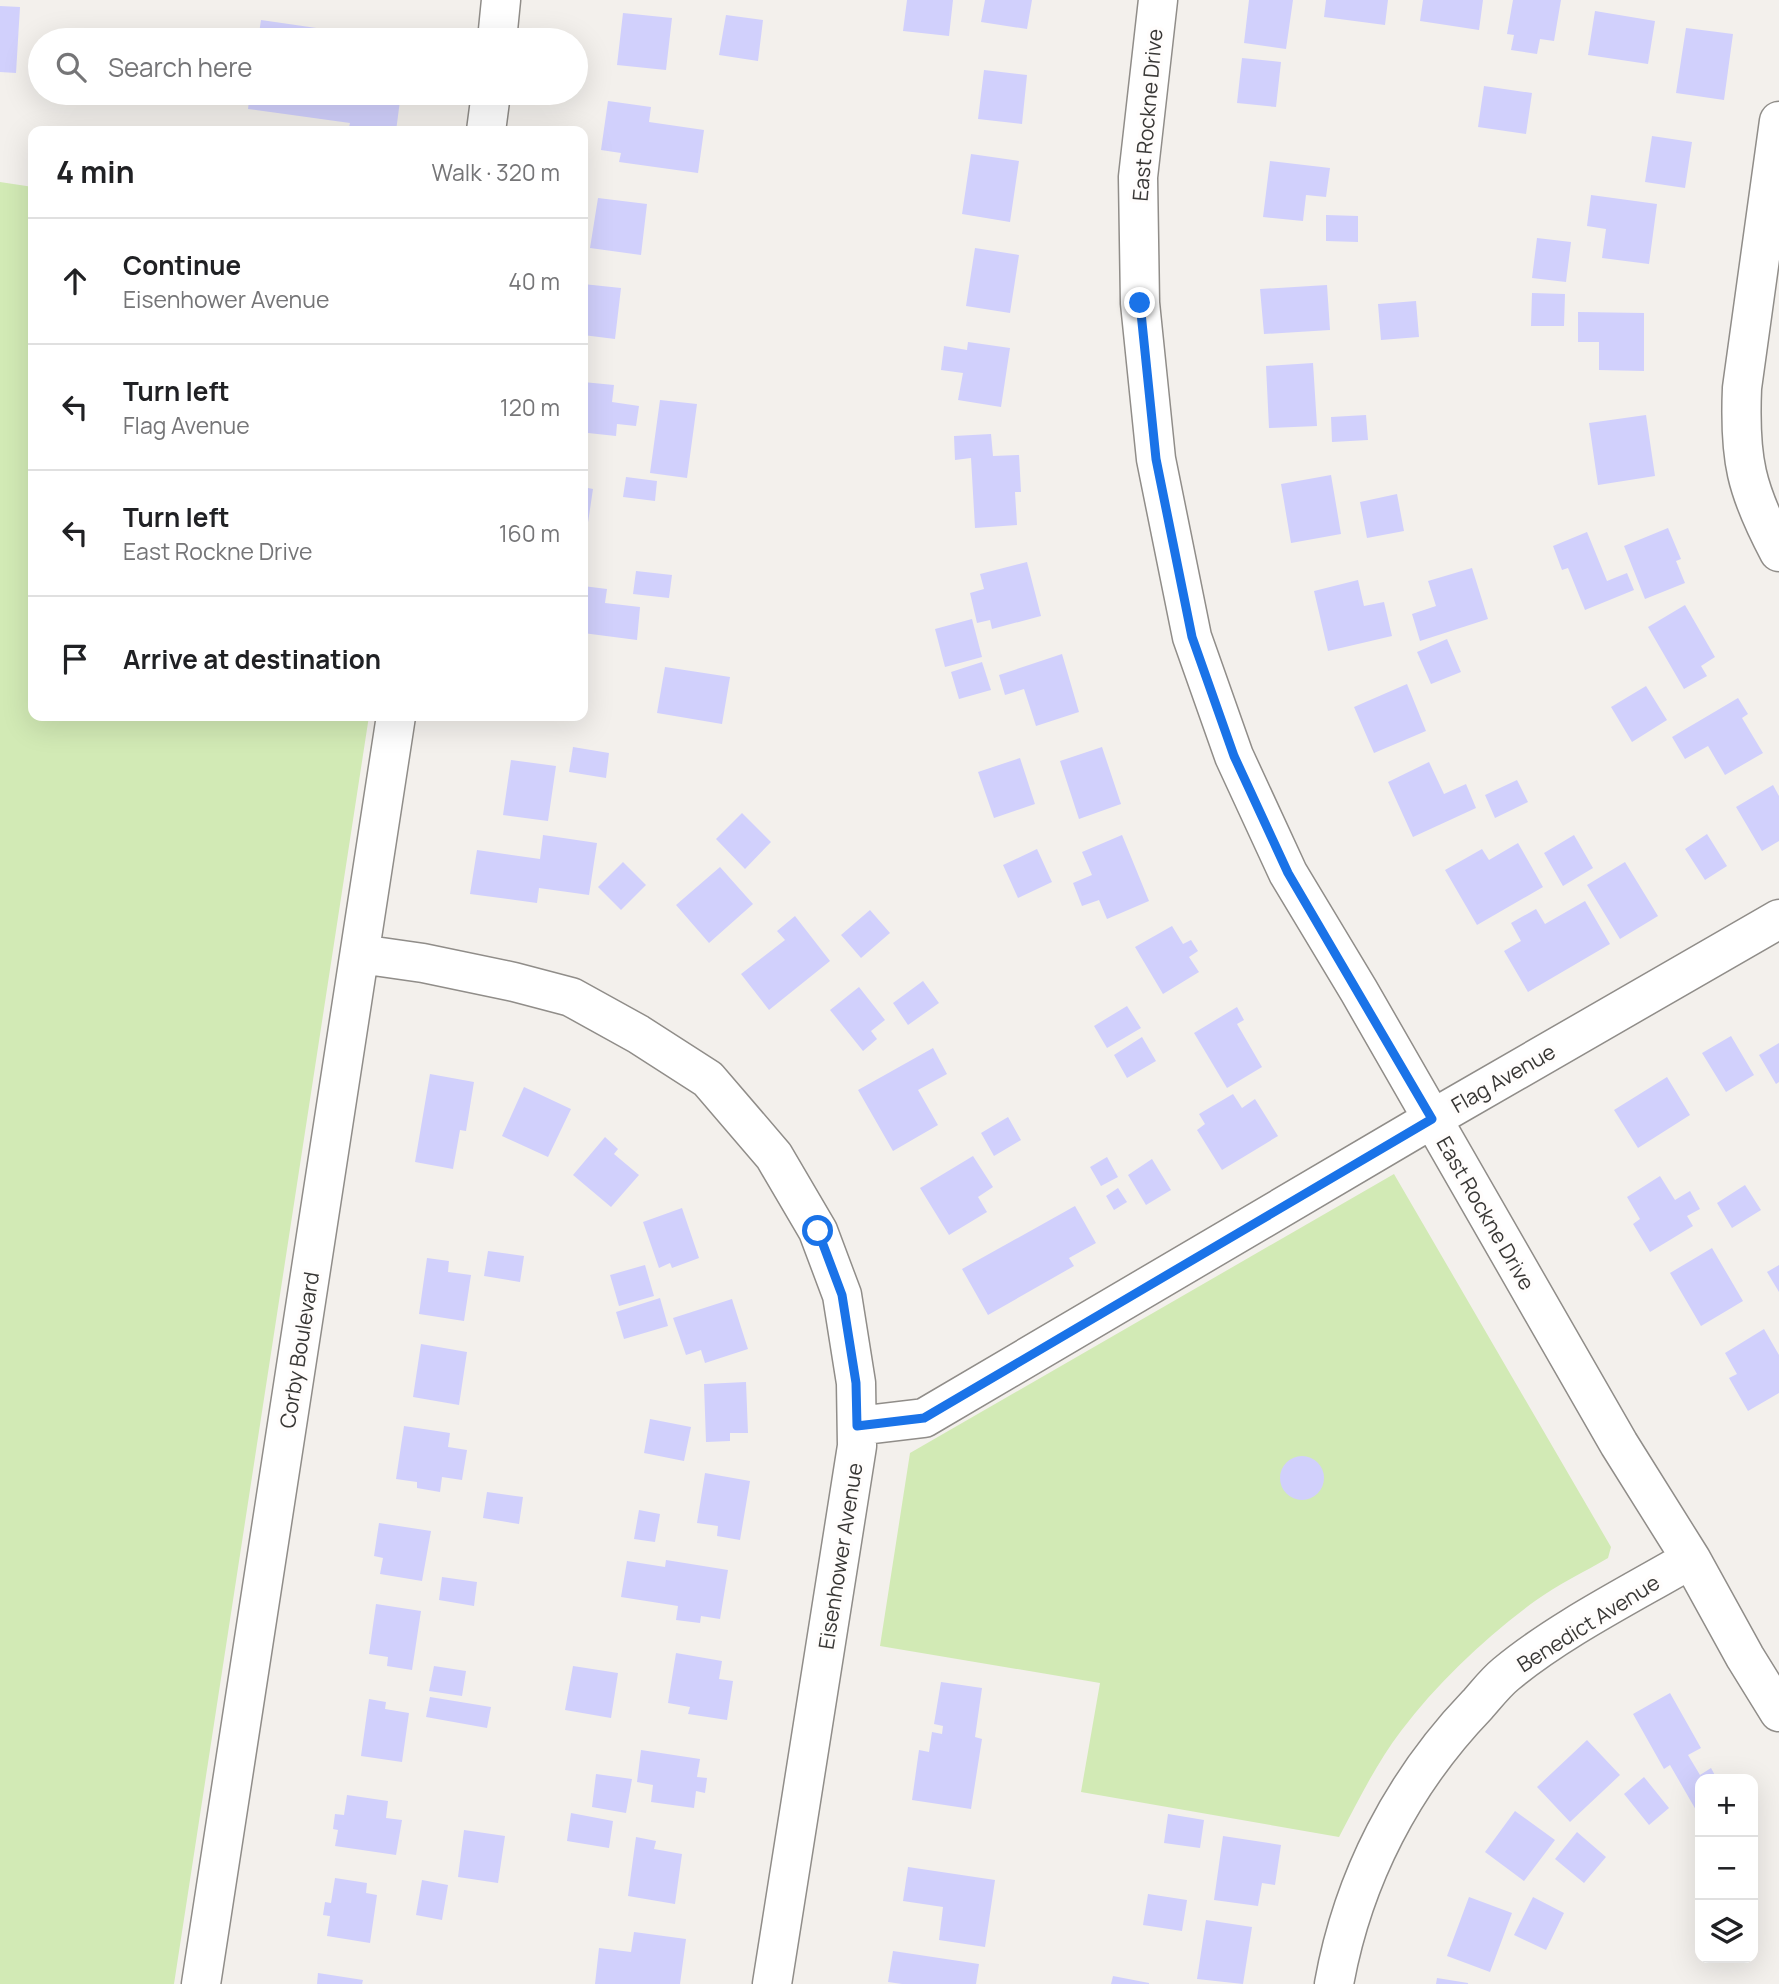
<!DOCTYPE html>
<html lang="en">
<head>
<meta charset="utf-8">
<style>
  body { margin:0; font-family:Manrope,sans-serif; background:#f6f6f6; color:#202124 }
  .controls { position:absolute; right:21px; bottom:21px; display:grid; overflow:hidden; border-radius:14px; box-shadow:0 7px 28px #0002 }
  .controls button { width:63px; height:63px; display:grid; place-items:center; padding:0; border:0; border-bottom:2px solid #e0e0e0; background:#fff; color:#202124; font:35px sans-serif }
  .stop { position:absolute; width:21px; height:21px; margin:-16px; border:5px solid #1a73e8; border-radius:50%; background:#fff }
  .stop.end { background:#1a73e8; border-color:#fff; box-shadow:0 2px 7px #0008 }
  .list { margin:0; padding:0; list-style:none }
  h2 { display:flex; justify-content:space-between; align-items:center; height:91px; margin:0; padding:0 28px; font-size:30px }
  h2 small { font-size:23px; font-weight:400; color:#757577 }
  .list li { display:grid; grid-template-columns:46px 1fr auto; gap:21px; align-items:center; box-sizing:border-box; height:126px; padding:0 28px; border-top:2px solid #e0e0e0 }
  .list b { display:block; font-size:26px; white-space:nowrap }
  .list p { margin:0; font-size:23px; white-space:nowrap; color:#757577 }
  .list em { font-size:23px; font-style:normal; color:#757577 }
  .icon { flex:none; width:38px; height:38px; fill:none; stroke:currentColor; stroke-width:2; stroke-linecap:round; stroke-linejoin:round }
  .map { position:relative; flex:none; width:1779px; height:1984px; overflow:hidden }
  .search { position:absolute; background:#fff; box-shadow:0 7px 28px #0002; left:28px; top:28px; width:560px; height:77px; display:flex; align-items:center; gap:18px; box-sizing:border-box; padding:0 24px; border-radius:38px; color:#757577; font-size:26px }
  .panel { position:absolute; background:#fff; box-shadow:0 7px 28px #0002; left:28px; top:126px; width:560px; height:595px; border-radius:14px }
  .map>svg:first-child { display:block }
  .green { fill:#d2eab5 }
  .building { fill:#d1d0fc }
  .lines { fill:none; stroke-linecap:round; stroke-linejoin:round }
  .minor-casing { stroke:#908d89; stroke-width:41 }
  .minor { stroke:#fff; stroke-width:38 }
  .route { stroke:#1a73e8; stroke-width:9 }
  .labels { text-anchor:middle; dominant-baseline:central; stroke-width:7; stroke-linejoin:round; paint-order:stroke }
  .street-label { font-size:21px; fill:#393836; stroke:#fffdfc }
</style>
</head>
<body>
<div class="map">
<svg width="1779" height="1984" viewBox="0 0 1779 1984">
  <rect width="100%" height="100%" fill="#f3f0ec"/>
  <path class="green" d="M0,182l33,5v529h336l-195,1268h-174z
    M1394,1174l217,373 -3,11c-24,14 -51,27 -73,43 -50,37 -97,81 -134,130 -25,33 -43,70 -62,106l-258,-45 19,-109 -220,-37 30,-193z"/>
  <path class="building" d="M907,0h46l-4,36 -46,-5z
    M985,0h47l-5,29 -46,-7z
    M1249,0h44l-7,49 -42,-6z
    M1326,0h62l-3,25 -61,-8z
    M1423,0h60l-4,30 -59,-9z
    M1513,0h48l-7,41 -14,-2 -3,15 -26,-4 3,-15 -7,-1z
    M0,6l20,1 -4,66 -16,-1z
    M1595,11l60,10 -7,43 -60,-9z
    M623,13l49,5 -6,52 -49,-5z
    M726,15l37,5 -5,41 -39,-6z
    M261,20l83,12 -1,8h-85z
    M1686,28l47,6 -9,66 -48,-7z
    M1242,58l39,4 -5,45 -39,-4z
    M984,70l43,5 -5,49 -44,-5z
    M1484,86l48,7 -6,41 -48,-7z
    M250,93h151l-5,38h-48l2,-8 -102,-14z
    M608,101l43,6 -2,15 55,8 -6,43 -79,-11 2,-9 -20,-3z
    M1652,136l40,6 -7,46 -40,-6z
    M971,154l48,7 -9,61 -48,-8z
    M1270,161l60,7 -4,29 -20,-2 -3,26 -40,-4z
    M1591,195l66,9 -8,60 -47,-6 4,-29 -19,-3z
    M598,198l49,6 -6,51 -51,-7z
    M1326,215l32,1v26l-32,-1z
    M1537,238l34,4 -5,40 -34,-4z
    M975,248l44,7 -9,58 -44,-7z
    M583,284l38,4 -6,51 -32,-4z
    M1327,285l3,45 -66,4 -4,-45z
    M1532,293l33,1 -1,32h-33z
    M1416,301l3,36 -38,3 -3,-36z
    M1578,312l66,1v58l-45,-1v-28h-21z
    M968,342l42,6 -9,59 -43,-7 5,-27 -22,-3 3,-24 23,4z
    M1313,363l4,63 -48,2 -3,-62z
    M583,382l31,3 -2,17 27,4 -3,20 -19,-2 -1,12 -28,-3 -1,9h-4z
    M660,400l37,4 -10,74 -37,-5z
    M1366,415l2,25 -36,2 -1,-25z
    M1646,415l9,61 -57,9 -9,-62z
    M991,434l2,22 26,-1 2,37h-6l2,33 -42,3 -4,-70 -16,2 -1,-24z
    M1331,475l10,59 -50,9 -10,-59z
    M626,477l31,4 -2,20 -32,-4z
    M583,487l10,2 -7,47h-3z
    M1397,494l7,37 -37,7 -7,-36z
    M1668,528l13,31 -5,2 9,22 -40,16 -21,-53z
    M1587,532l20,49 20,-8 7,17 -49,20 -17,-42 -6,2 -9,-24z
    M1027,562l14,54 -49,13 -2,-9 -13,3 -7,-30 14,-4 -4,-15z
    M1472,568l16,51 -68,22 -8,-27 24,-8 -8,-25z
    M636,571l36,4 -3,23 -36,-4z
    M1358,580l6,26 20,-4 8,34 -64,15 -14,-60z
    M583,586l24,3 -2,14 35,4 -3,33 -54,-7z
    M1685,605l30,52 -14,9 6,10 -23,13 -36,-62z
    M972,619l10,38 -37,10 -10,-38z
    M1447,639l14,33 -30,12 -14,-32z
    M1062,654l17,58 -43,14 -12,-37 -19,6 -6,-20z
    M982,662l9,28 -32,9 -8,-27z
    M665,667l65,10 -8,47 -65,-11z
    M1407,684l19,47 -52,22 -20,-46z
    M1646,686l21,34 -35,22 -21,-35z
    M1738,698l10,16 -6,4 21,35 -38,22 -17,-29 -23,13 -13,-22z
    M573,747l36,6 -3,25 -37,-6z
    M1102,747l19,57 -42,15 -19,-58z
    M1020,758l15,46 -41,14 -16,-46z
    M511,760l45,6 -8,55 -45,-6z
    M1429,762l15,32 22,-10 10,24 -63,29 -25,-55z
    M1517,780l11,22 -33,16 -10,-23z
    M1773,785l6,11v45l-17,10 -26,-44z
    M742,813l29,29 -26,27 -29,-30z
    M1707,834l20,32 -22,14 -20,-31z
    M543,835l54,8 -8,52 -50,-7 -2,15 -67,-9 7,-44 63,9z
    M1122,835l27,66 -42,18 -8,-19 -17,6 -9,-23 19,-8 -10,-23z
    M1574,835l19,33 -30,18 -19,-33z
    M1518,843l25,44 -66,38 -32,-55 37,-21 7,11z
    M1037,849l15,33 -34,16 -15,-33z
    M623,862l23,23 -25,25 -23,-23z
    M1625,862l33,54 -38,23 -33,-54z
    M720,867l33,37 -44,39 -33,-38z
    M1585,901l25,43 -82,48 -24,-41 17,-10 -10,-18 25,-14 9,15z
    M870,910l20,23 -29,25 -20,-23z
    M795,916l35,45 -61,49 -28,-36 44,-34 -8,-9z
    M1172,926l11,18 8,-4 7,11 -9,6 10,15 -36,22 -28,-47z
    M923,981l16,22 -31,22 -15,-22z
    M859,987l26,33 -14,11 6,8 -14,12 -33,-41z
    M1127,1006l14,22 -34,20 -13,-22z
    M1237,1007l7,13 -7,4 25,43 -35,21 -33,-55z
    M1731,1036l23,39 -28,17 -24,-39z
    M1142,1037l14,24 -29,17 -13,-23z
    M1779,1043v39l-3,2 -17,-29z
    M933,1048l14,26 -29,16 20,35 -45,26 -35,-61z
    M430,1074l44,8 -8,49 -6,-1 -7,39 -38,-7z
    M1667,1077l23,38 -52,33 -24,-38z
    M524,1087l47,22 -23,48 -46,-21z
    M1233,1094l9,14 13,-9 23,37 -56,34 -25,-40 8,-6 -6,-10z
    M1008,1117l13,23 -27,16 -13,-23z
    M605,1137l13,12 -4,5 25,21 -28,32 -38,-32z
    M973,1156l20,31 -15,10 9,15 -38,23 -29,-47z
    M1107,1157l11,20 -17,9 -11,-19z
    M1152,1159l19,31 -25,15 -18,-30z
    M1660,1176l15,24 15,-9 10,18 -13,7 6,10 -43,26 -17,-28 7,-5 -13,-22z
    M1745,1185l16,25 -29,18 -15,-25z
    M1118,1188l9,14 -13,8 -8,-14z
    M1075,1206l21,37 -27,15 5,8 -86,49 -26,-46z
    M682,1208l17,50 -27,10 -2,-5 -11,5 -16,-46z
    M1712,1248l31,53 -42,25 -31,-53z
    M488,1251l36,5 -4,26 -36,-6z
    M427,1258l22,3 -1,11 23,3 -7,46 -45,-7z
    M645,1265l9,31 -35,10 -9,-31z
    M1779,1265v27l-12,-20z
    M660,1298l8,28 -44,13 -8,-27z
    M732,1299l16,50 -43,14 -4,-13 -15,5 -13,-37z
    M1764,1329l15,26v38l-31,18 -19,-33 8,-4 -12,-21z
    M421,1344l46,8 -8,53 -46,-8z
    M746,1382l2,51h-18v8l-24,1 -2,-58z
    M650,1419l41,8 -7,34 -40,-8z
    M404,1426l46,7 -2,14 19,3 -5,30 -20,-3 -2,15 -23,-4v-6l-21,-3z
    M1280 1478a22 22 0 1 1 44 0a22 22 0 1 1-44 0Z
    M705,1473l45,8 -10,59 -23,-4 1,-10 -21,-3z
    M487,1492l36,5 -4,27 -36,-6z
    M639,1510l21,4 -5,28 -21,-3z
    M379,1523l52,8 -9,50 -42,-7 3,-16 -9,-2z
    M666,1560l62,10 -8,49 -19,-3 -1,7 -24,-3 2,-14 -57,-9 6,-36 38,6z
    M442,1577l35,5 -3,24 -35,-6z
    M376,1604l45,7 -9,59 -25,-4 1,-9 -19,-3z
    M676,1653l46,8 -3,18 14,2 -6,39 -39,-6 2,-7 -22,-4z
    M434,1666l32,5 -4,25 -33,-5z
    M573,1666l45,7 -7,45 -46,-8z
    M941,1682l41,6 -7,49 7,2 -11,70 -59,-9 7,-50 10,2 3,-20 10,2 1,-8 -9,-2z
    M1670,1693l31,55 -13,7 12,20 11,-7 6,11h-17v38l-30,-52 -6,4 -31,-55z
    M430,1697l61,10 -4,21 -61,-11z
    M369,1699l17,3 -1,7 24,4 -7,49 -41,-6z
    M1587,1740l33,35 -50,47 -33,-35z
    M641,1750l59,9 -3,18 10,1 -2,15 -9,-2 -2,17 -43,-6 2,-17 -16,-3z
    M596,1774l36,5 -6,34 -34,-6z
    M1644,1777l25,31 -20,17 -25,-31z
    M347,1795l41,6 -2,17 16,2 -6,35 -61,-9 3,-16 -5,-1 2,-15 9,1z
    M1515,1811l40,29 -31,41 -39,-29z
    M571,1813l42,8 -4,27 -42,-7z
    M1168,1814l36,6 -4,28 -36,-5z
    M464,1830l41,6 -7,47 -40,-6z
    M1577,1832l29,25 -22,26 -29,-24z
    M1223,1836l58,9 -6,40 -13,-2 -4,23 -44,-6z
    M636,1837l20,4 -2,8 28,5 -7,50 -47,-8z
    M908,1867l87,13 -10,67 -46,-7 4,-33 -40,-6z
    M335,1878l32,5 -1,10 11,2 -7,48 -43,-7 3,-20 -7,-1 2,-13 6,1z
    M422,1880l26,5 -6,35 -26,-5z
    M1148,1894l39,6 -5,31 -39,-6z
    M1469,1897l43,16 -22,59 -43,-16z
    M1533,1897l31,16 -18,37 -32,-15z
    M1206,1920l46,7 -9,57 -46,-5z
    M634,1932l52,7 -6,45h-85l4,-36 32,4z
    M893,1951l86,13 -3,20h-74l-14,-2z
    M318,1973l45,7 -1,4h-45z
    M1113,1976l36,7v1h-38z
    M1437,1978l31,5v1h-32z"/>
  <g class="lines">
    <g class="minor-casing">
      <path id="minor" d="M1158,0l-20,177 2,126 16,156 36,178 42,119 54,117 71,118 260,453 72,115 54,98 34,55
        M497,40l4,-40
        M1779,121l-37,267c-3,71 4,102 37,164
        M486,131l5,-38
        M360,954l63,9 91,19 57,15 67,37 70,45 66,77 44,75 24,64 14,88 1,63 -85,538
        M857,1426l67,-8 508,-299 347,-200
        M201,1984l195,-1268
        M1334,1984c19,-106 69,-202 143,-279 9,-10 18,-22 29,-31 53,-44 125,-80 185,-115"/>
    </g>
    <use href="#minor" class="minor"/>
  </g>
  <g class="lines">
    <path class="route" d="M818,1231l24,64 14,88 1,43 67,-8 508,-299 -144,-246 -54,-117 -42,-119 -36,-178 -16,-156"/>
  </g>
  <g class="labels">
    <g class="street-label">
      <text transform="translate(1147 115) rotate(-85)">East Rockne Drive</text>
      <text transform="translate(1503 1078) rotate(-30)">Flag Avenue</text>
      <text transform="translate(1486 1213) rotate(60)">East Rockne Drive</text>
      <text transform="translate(299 1350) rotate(-81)">Corby Boulevard</text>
      <text transform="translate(840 1556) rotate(-81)">Eisenhower Avenue</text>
      <text transform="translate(1588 1623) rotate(-32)">Benedict Avenue</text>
    </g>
  </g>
</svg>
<div class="controls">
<button>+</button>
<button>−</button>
<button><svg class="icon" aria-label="layers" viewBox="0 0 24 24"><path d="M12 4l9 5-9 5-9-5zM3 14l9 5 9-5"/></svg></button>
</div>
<div class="stop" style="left:818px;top:1231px"></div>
<div class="stop end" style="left:1140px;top:303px"></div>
<div class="search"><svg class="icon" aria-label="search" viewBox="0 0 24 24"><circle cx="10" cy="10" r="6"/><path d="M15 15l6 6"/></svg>Search here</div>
<section class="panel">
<h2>4 min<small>Walk · 320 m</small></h2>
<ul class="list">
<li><svg class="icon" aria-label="ahead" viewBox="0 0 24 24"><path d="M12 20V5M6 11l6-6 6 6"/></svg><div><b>Continue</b><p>Eisenhower Avenue</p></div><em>40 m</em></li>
<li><svg class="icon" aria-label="left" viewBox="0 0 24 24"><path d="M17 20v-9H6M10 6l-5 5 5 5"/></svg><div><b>Turn left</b><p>Flag Avenue</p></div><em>120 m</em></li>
<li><svg class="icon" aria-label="left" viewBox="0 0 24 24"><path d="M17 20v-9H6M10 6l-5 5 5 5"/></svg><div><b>Turn left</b><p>East Rockne Drive</p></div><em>160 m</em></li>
<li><svg class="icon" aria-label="arrive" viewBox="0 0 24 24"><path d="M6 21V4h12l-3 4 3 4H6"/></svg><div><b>Arrive at destination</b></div></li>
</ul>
</section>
</div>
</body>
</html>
